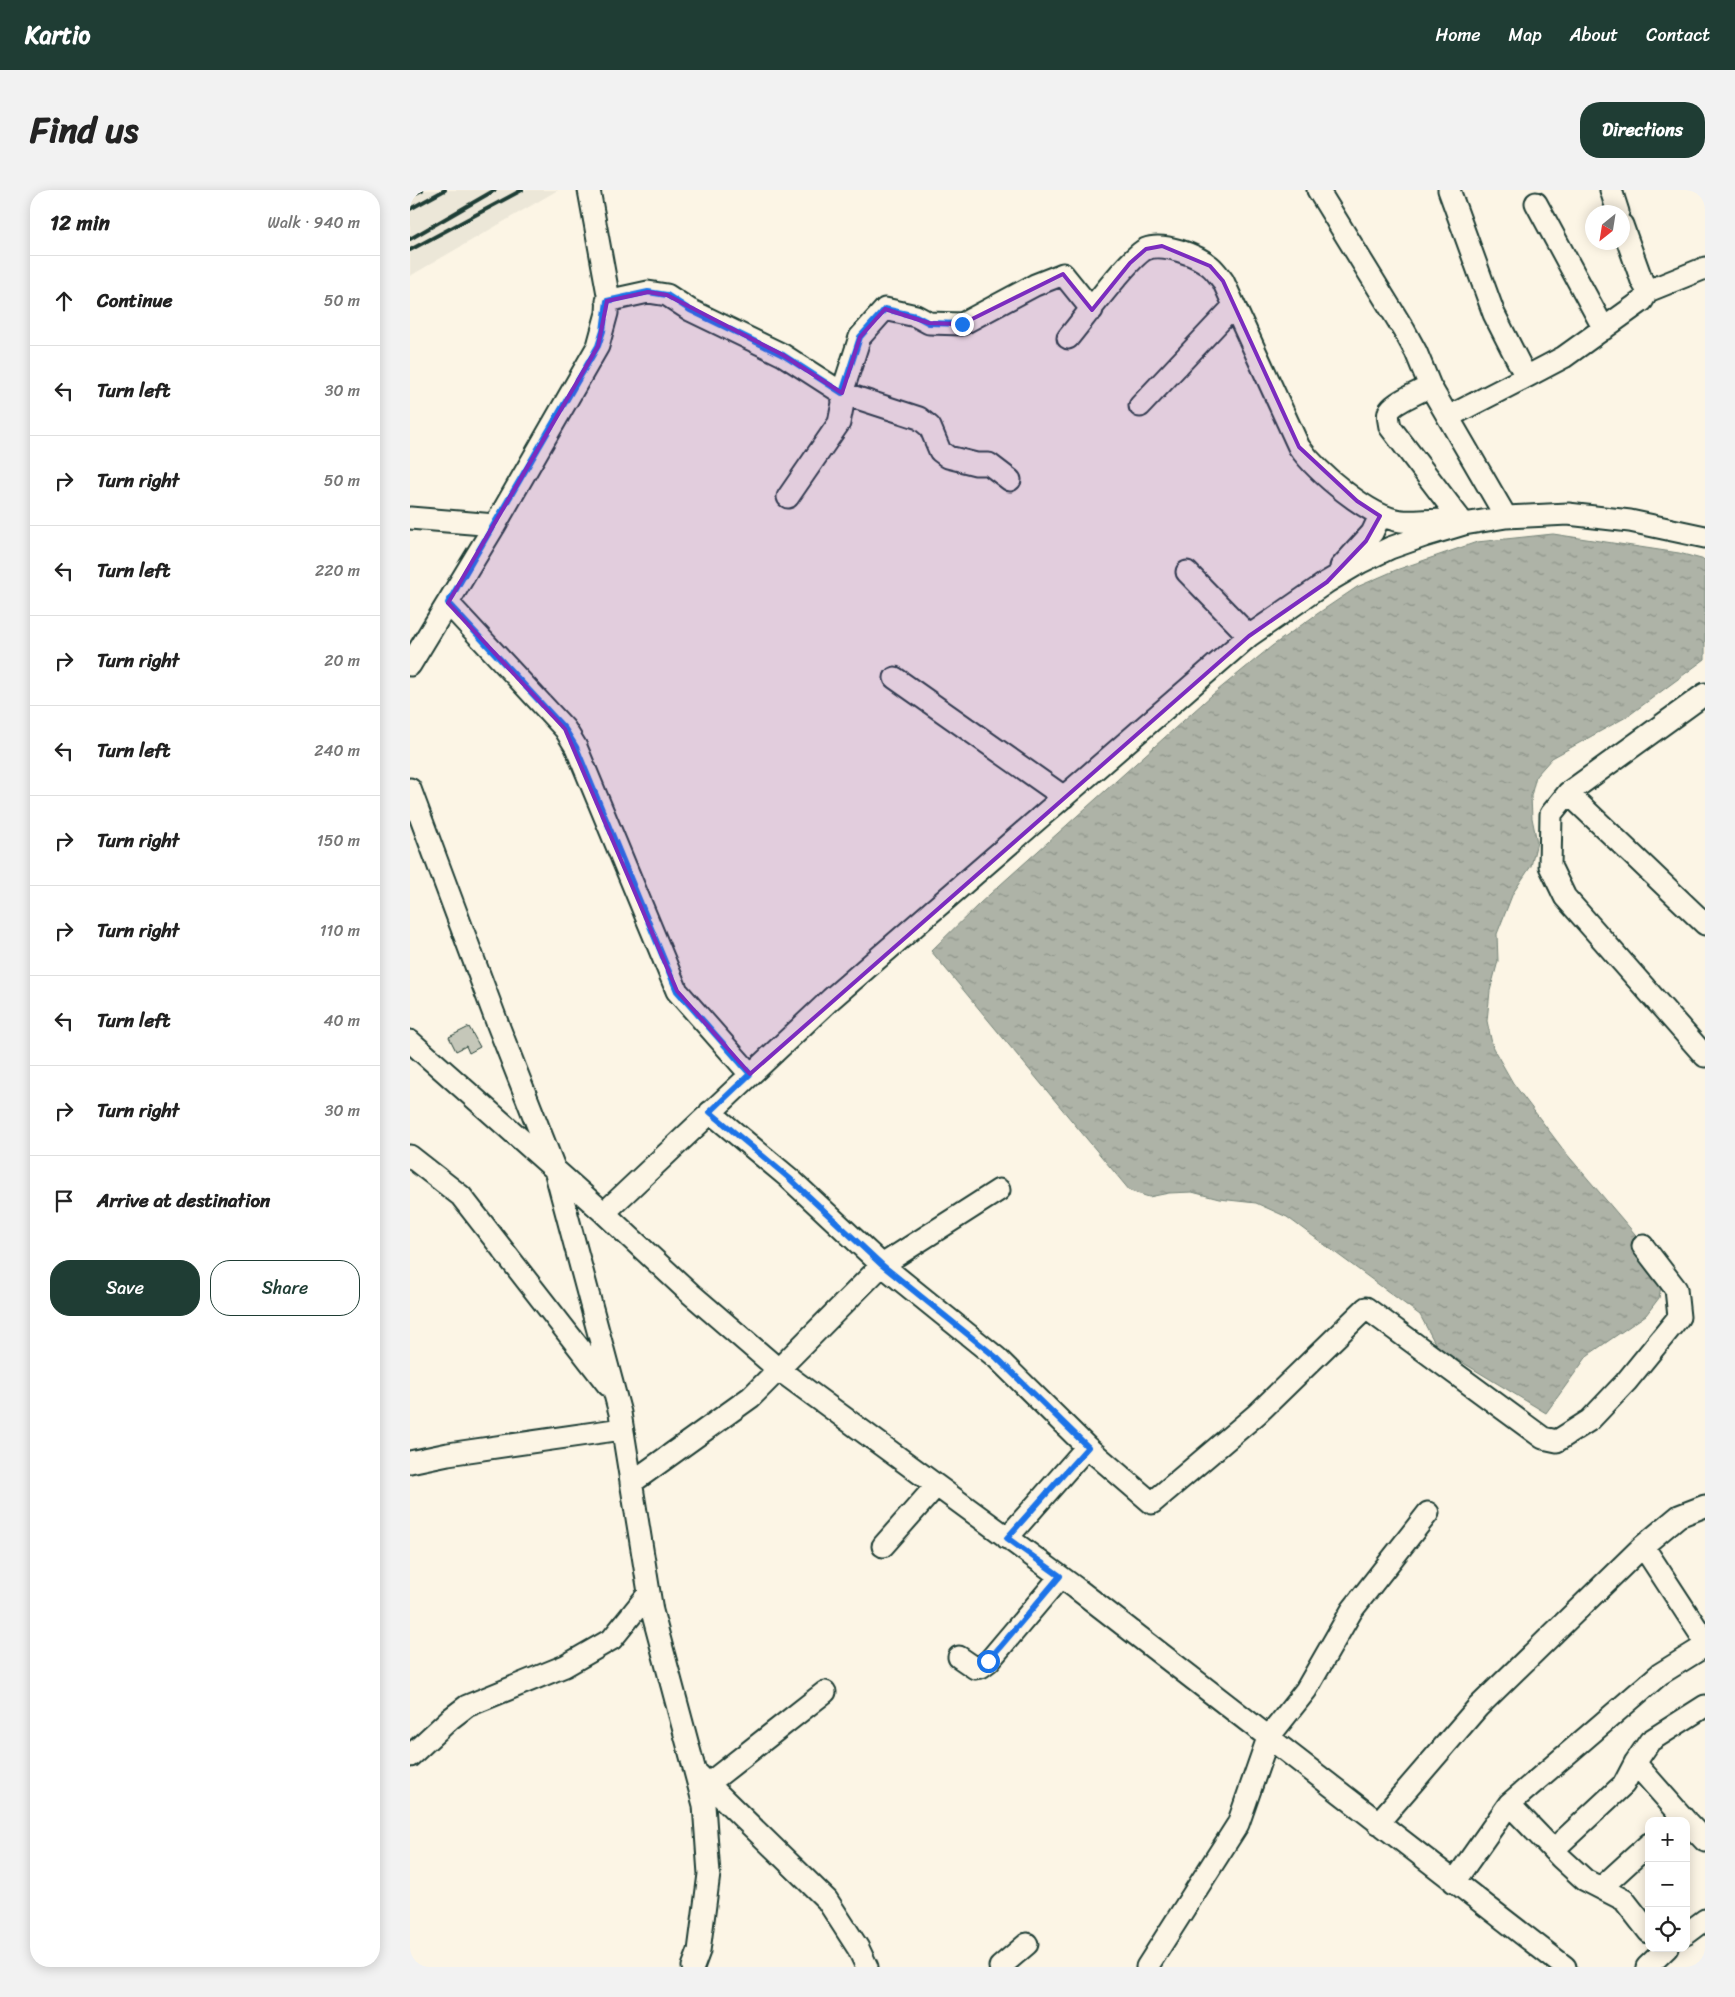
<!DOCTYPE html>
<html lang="en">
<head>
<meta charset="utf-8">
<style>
  body { margin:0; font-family:Sriracha,sans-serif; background:#f2f2f2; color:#222 }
  .controls { position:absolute; right:15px; bottom:15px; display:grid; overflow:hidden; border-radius:10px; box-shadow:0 2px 12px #0003 }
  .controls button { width:45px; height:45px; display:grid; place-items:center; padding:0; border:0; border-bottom:1px solid #e0e0e0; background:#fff; color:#222; font:25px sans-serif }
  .compass { position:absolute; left:1175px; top:15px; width:45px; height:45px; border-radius:50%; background:#fff; box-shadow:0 2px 12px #0003; rotate:210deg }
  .stop { position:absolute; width:15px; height:15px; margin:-11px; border:4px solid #1a73e8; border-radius:50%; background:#fff }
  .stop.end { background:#1a73e8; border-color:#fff; box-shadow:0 1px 5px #0008 }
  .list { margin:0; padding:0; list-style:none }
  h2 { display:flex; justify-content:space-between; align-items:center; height:65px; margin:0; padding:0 20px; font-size:21px }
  h2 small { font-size:16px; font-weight:400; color:#767676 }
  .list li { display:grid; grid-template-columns:32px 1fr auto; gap:15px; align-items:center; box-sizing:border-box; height:90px; padding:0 20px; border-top:1px solid #e0e0e0 }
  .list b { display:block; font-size:19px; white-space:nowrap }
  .list em { font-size:16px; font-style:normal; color:#767676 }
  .actions { display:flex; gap:10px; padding:15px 20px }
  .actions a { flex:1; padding:11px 0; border:1px solid #1f3d34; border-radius:20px; text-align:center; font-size:18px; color:#1f3d34 }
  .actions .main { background:#1f3d34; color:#fff }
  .icon { flex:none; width:28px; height:28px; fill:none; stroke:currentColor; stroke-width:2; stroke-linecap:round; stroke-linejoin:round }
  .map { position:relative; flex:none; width:1295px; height:1777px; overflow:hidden; border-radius:20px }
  header { display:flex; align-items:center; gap:30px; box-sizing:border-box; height:70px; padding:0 25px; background:#1f3d34; color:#fff }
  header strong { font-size:24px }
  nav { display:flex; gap:28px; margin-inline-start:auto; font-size:18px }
  .intro { display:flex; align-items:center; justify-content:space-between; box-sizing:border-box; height:120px; padding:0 30px }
  h1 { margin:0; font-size:35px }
  .button { padding:12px 22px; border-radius:20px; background:#1f3d34; color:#fff; font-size:18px; font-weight:700 }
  main { display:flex; gap:30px; padding:0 30px }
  aside { flex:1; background:#fff; border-radius:20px; box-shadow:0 2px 12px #0003 }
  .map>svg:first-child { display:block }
  .built { fill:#ece7d8 }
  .water { fill:url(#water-ripples); stroke:#758479 }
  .building { fill:#c5c7b9; stroke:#1f3d34 }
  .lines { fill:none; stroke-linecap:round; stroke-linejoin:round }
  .minor-casing { stroke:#1f3d34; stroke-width:25 }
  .minor { stroke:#fcf5e5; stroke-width:21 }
  .rail { stroke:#1f3d34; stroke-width:4 }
  .route { stroke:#1a73e8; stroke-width:6 }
  .marked { fill:#7b2cbf; fill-opacity:0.2; stroke:#7b2cbf; stroke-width:4; stroke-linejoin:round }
</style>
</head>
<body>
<header>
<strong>Kartio</strong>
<nav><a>Home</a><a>Map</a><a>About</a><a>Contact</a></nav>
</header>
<div class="intro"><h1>Find us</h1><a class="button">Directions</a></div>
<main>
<aside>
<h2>12 min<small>Walk · 940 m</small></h2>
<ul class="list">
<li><svg class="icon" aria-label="ahead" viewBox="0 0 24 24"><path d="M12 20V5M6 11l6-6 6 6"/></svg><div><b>Continue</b></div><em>50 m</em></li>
<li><svg class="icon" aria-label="left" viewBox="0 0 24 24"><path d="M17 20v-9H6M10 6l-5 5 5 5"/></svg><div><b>Turn left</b></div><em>30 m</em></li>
<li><svg class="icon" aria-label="right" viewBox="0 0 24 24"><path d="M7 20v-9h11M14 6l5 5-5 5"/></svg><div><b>Turn right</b></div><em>50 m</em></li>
<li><svg class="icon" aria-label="left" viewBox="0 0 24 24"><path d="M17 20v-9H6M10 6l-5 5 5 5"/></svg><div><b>Turn left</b></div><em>220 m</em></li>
<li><svg class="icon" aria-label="right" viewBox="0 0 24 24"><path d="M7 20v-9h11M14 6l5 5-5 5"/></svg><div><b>Turn right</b></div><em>20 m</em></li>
<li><svg class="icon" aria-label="left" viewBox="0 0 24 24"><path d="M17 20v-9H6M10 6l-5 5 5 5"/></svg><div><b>Turn left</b></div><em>240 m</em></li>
<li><svg class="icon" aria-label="right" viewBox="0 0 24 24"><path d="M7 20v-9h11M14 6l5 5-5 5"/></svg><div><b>Turn right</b></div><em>150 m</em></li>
<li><svg class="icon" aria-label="right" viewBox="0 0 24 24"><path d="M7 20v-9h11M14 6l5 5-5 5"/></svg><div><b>Turn right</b></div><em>110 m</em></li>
<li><svg class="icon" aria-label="left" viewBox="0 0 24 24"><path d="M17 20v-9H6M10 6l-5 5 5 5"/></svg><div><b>Turn left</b></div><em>40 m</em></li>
<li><svg class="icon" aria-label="right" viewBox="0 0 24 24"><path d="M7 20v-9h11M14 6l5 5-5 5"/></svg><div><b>Turn right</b></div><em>30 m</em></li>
<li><svg class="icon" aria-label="arrive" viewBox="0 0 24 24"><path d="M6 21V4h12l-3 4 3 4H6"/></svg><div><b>Arrive at destination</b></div></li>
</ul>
<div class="actions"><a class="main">Save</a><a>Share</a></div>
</aside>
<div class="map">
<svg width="1295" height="1777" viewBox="0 0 1295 1777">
  <defs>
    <pattern id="water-ripples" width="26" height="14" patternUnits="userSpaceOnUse" patternTransform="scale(1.25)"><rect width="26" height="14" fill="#aeb3a7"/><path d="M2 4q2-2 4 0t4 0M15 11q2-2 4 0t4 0" fill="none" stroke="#8d9389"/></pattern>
  </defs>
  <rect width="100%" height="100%" fill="#fcf5e5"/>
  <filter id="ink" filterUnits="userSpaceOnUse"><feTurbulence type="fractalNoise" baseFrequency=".02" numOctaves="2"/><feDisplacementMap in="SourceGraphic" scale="10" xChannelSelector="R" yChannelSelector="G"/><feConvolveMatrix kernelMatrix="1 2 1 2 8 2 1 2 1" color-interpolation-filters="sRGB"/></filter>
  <g filter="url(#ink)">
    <path class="built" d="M0,0h148l-148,86z"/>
    <path class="water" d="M1143,344l126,19 26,7v99l-77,57 -76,42 -16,18 -5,20 1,22 5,24 -6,24 -18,27 -16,41 1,27 -8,30 -3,30 6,27 20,35 52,69 99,116 -5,30 -13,17 -58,40 -42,58 -109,-66 -17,-32 -133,-98 -31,-14 -37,-4 -27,-7 -23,1 -20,4 -19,-6 -199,-240 49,-48 232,-208 60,-49 45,-32 40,-27 39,-17 81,-28z"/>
    <path class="building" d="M59,837l11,20 -11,6 -3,-7 -10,5 -7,-14z"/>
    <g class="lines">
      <g class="minor-casing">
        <path id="minor" d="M908,0l86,140 12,22 14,34 76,131
          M1039,0l45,124 32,63 38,-20 78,-56 6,-10 57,-23
          M1201,0l7,22
          M1126,13l68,126
          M1212,35l20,56 6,10
          M197,111l41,-9 19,3 23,15 93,45 59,38 77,25 11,9 10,24 8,6 28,7h13l21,16
          M658,148c15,-18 61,-81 78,-89 17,-7 51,6 64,17 5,4 9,10 13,15l76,166c18,25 70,70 102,74 19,2 36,-4 55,1
          M1020,196c-10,6 -34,15 -40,24 -3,5 -1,11 0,17l74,97
          M730,216l94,-100
          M1038,227l78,-40
          M378,307l51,-74 4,-20 -1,-10 18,-56 25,-28 31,7 13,7 33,1 73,-39 28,-11 29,36
          M0,328l85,7
          M931,377l31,-34 8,-17
          M777,382l62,64
          M38,413l117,126 11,18 101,244 73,83
          M0,475l85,-140 103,-179 9,-33 1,-19 -19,-104
          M485,488l169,119
          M1295,504l-137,99 -17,21 -1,52 15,31 140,159
          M0,599l88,236 57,145 65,243 32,198 52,194 5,69 -10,77 -6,16
          M1158,603l137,131
          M0,851l194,172 87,81 87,75 298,219 489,379
          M300,922l79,66 93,87 115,93 90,89 65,56 105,-89 109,-106 177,130 14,3 33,-21 36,-38 53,-65 -3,-28 -33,-43
          M0,966l51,40 147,189
          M194,1023l227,-214 418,-363 78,-54 34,-20 29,-14 34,-12 40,-12 42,-7 62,-3 62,7 75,16
          M0,1272l38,-8 174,-25
          M221,1293l120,-86 131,-132 117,-75
          M597,1348l80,-91
          M473,1356l53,-60
          M1233,1356l62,95
          M549,1467l16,11 6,-1 8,-6 71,-84
          M0,1566l40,-37 17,-13 98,-40 47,-27 37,-46
          M1225,1573l51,58
          M286,1582l131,128 31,48 9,19
          M298,1594l117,-92
          M1099,1614l52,54 24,22 39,20 25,32
          M1276,1631l19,20
          M968,1633l100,-116 165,-161 36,-30 26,-10
          M1143,1660l71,-66 11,-21 15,-22 55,-35
          M1044,1692l55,-78 151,-130 45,-28
          M1192,1697l47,-43
          M1276,1744l19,-14
          M590,1777l27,-23
          M737,1777l91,-143 30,-86 38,-48 46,-80 76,-97
          M1237,1777l20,-19"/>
      </g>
      <use href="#minor" class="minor"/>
      <path class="rail" d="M0,6l12,-6
        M0,19l35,-19
        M0,49l85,-49
        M0,60l112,-60"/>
    </g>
  </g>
  <g class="lines" filter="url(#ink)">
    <path class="route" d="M552,134l-33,-1 -13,-7 -31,-7 -25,28 -18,56 -59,-38 -93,-45 -23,-15 -19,-3 -41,9 -4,30 -5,15 -150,257 117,126 11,18 101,244 73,83 -40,38 79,66 93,87 115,93 91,89 -81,91 53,38 -72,85"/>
  </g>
  <path class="marked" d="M752,56l48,20 13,15 76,166 58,54 23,15 -14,25 -39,41 -78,54 -499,438 -73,-83 -112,-262 -117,-126 150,-257 9,-45 41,-9 19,3 116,60 59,38 18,-56 25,-28 44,14 33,1 101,-50 29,36 38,-47 16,-14z"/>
</svg>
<div class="controls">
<button>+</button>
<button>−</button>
<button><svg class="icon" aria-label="locate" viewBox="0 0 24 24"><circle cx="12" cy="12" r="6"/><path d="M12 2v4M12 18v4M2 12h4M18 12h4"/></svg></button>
</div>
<svg class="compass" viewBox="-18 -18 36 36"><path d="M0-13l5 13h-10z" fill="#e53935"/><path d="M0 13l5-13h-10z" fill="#767676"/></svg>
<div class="stop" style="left:578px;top:1471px"></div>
<div class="stop end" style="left:552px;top:134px"></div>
</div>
</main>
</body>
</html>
